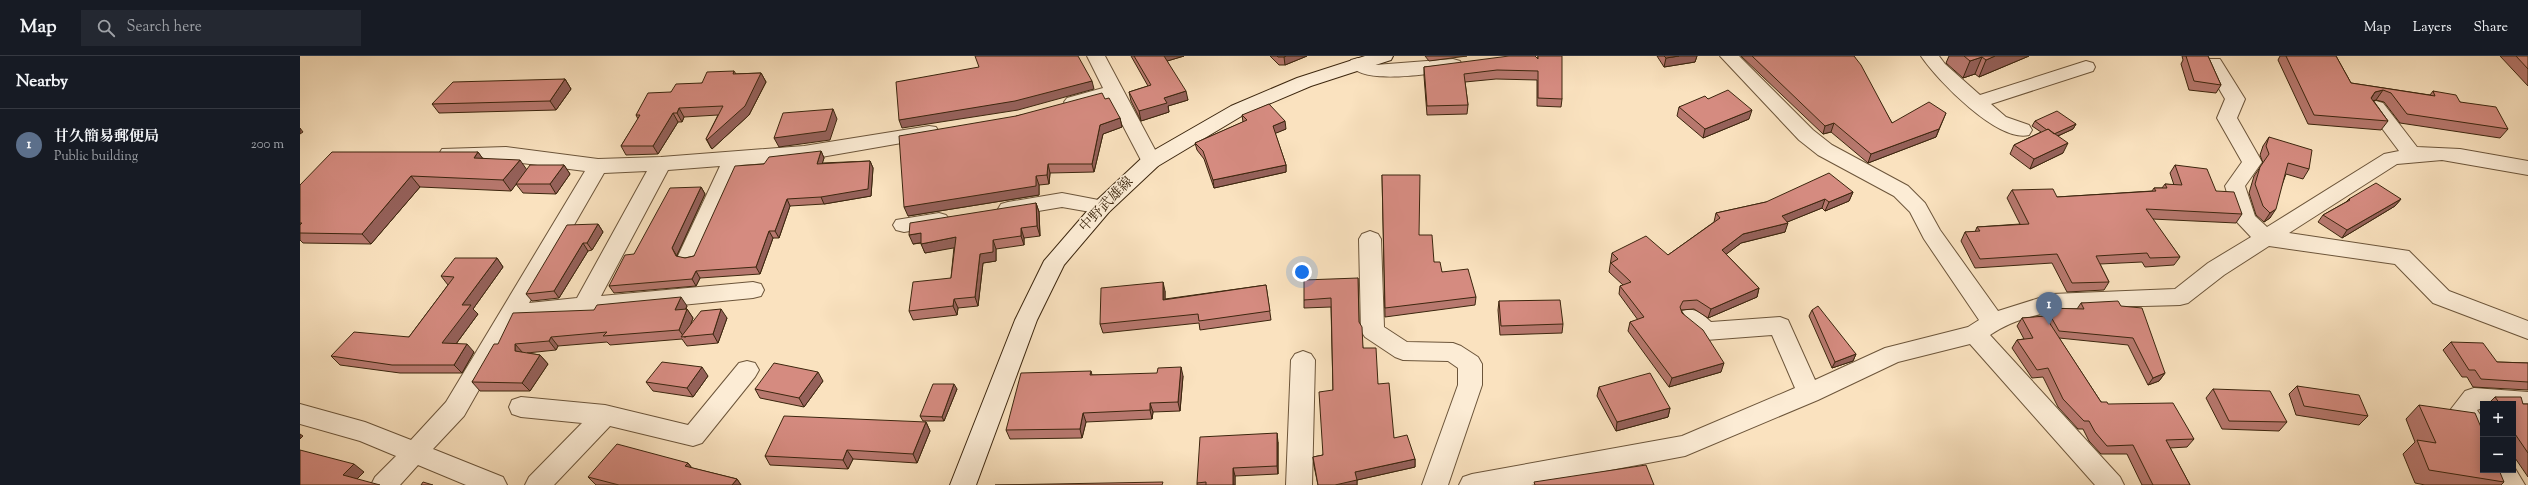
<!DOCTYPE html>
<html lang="en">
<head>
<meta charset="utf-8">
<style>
  body { margin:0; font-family:"Sorts Mill Goudy","Noto Serif JP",serif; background:#242831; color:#f1f3f6 }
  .controls { position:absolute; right:12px; bottom:12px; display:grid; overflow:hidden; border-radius:0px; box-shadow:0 2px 10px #0003 }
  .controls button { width:36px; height:36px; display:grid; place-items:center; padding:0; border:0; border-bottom:1px solid #363941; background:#171b24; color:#f1f3f6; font:20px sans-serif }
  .you { position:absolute; left:1002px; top:216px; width:14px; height:14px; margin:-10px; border:3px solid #fff; border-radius:50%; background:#1a73e8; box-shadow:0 0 0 6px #1a73e833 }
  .badge { display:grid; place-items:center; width:26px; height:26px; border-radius:50%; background:#c59692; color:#fff; font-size:13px; font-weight:700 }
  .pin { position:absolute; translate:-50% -33px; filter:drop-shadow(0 1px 2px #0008) }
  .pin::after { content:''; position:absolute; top:21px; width:14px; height:12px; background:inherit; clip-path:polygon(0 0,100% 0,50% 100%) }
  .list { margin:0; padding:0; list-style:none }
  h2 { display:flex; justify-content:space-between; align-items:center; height:52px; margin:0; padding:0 16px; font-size:17px }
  h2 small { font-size:13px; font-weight:400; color:#9ea1a6 }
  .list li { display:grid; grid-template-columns:26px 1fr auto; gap:12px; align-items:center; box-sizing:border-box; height:72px; padding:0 16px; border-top:1px solid #363941 }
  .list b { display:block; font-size:15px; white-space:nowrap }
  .list p { margin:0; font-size:13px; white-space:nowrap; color:#9ea1a6 }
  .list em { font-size:13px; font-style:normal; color:#9ea1a6 }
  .icon { flex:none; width:22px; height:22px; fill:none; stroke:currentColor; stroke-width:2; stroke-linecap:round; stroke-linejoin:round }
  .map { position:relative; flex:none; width:2228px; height:429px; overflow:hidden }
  header { display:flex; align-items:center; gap:24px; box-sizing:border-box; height:56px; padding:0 20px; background:#171b24; border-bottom:1px solid #363941 }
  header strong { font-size:19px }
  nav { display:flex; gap:22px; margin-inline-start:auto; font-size:14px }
  .search { width:280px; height:36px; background:#242831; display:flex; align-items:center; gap:10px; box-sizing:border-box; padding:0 14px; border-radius:0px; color:#9ea1a6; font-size:15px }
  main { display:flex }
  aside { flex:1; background:#171b24 }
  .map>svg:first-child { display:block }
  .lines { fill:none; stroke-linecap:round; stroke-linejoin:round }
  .minor-casing { stroke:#6c553a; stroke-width:2 }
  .secondary-casing { stroke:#3c260e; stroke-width:2 }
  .minor { fill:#fcecd5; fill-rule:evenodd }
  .secondary { fill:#fcecd5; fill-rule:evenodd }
  .wall { fill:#b7786e; stroke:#3c260e }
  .shaded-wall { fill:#95615a; stroke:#3c260e }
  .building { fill:#d58b80; stroke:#3c260e }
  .labels { text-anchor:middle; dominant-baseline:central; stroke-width:3; stroke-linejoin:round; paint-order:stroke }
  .street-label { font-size:14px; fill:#3c260e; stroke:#fcecd5 }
</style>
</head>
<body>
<header>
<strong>Map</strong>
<div class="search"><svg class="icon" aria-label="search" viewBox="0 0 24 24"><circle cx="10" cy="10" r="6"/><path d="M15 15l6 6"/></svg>Search here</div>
<nav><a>Map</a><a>Layers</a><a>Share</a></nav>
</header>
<main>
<aside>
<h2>Nearby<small></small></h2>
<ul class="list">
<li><span class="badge" style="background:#5c6f8a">1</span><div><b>甘久簡易郵便局</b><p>Public building</p></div><em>200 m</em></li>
</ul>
</aside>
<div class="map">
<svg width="2228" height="429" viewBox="0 0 2228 429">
  <rect width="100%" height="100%" fill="#fae2bf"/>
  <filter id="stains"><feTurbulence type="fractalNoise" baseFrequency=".005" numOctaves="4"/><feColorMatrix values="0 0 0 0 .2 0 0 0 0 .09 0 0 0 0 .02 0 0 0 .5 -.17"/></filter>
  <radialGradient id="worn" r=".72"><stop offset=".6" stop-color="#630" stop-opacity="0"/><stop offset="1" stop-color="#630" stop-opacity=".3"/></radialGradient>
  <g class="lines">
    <g class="minor-casing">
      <path id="minor" d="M787,0h18l56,105 -3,5 -7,2 -7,-2 -35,-67 -35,9 -7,-2 -3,-4 3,-4 36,-10z
        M1420,0h19l74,74 19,15 76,41 17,17 15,27 58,81 54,-17 123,-5 33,-26 43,-26 -16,-17 -10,-34 17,-24 -25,-44 8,-19 -21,-36 2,-4h14l25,40 -8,19 25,44 -17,24 10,30 12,11 117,-73 15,-3 -33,-44 3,-4 7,-2 7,2 34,44 43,2 68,12v14l-86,-15 -45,4 -108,69 120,18 40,40 79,30v18l-95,-36 -38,-39 -126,-18 -45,29 -36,28 -8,2c-60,3 -138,-5 -190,30l130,142 4,8h-29l-125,-141 -72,18 -80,38 -133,56 -154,29h-72l4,-8 9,-3 210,-38 113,-48 -23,-53 -66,5c-11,-4 -22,-13 -27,-23l3,-6c13,-4 19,2 29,11l69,-5 8,3 27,60 70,-32 83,-21 11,-7 -55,-81 -14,-27 -16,-16 -76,-41 -19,-15z
        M1621,0h18l6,8 35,31 106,-34 7,2 2,4 -2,4 -102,33 15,13 23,8 3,5 -3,5c-31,8 -92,-55 -108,-79z
        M1058,2l17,7 78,-6 7,2 2,4 -2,4 -7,2c-24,2 -90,15 -104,-7l2,-4z
        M629,70l7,1 3,5 -3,5 -132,23 -63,5 -41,91 -3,6 -8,2 -8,-2 -3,-6 42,-90 -52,4 -67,126 152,-14 8,2 3,6 -3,6 -8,2 -235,23 -54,95 -31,33 70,28 4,8h-41l-48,-20 -18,20h-29l4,-8 21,-21 -36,-15 -60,-17v-20l65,18 46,18 35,-38 139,-231 -79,-10h-57l-7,-2 -3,-5 3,-5 64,-2 92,12 63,-2 143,-11zM347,115l-70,127 -48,5 75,-130z
        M762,137l47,9 3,5 -3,5 -7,2 -40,-7 -54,9 -7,-2 -3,-5 3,-5 7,-2z
        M639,157l7,2 4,5 -4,5 -42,7 -8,-2 -3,-5 3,-5z
        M1070,175l8,3 3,5 3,88 23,15 46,1 8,3 17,11 4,7v21l-34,100h-26l36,-100v-17l-10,-7 -45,-1 -8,-3 -30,-20 -4,-6 -2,-92 3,-5z
        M1003,295l8,3 4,6 -3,125h-26l5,-125 4,-6z
        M447,305l8,2 4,7 -4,7 -53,66 -9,3 -83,-20 -56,59h-29l4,-8 53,-54 -61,-6 -9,-3 -3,-7 3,-7 9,-3 84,8 83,20 51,-62z
        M2174,332l54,4v20l-15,-1v-7h-30v4l-6,2 6,9v31l-9,-3 -23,-38 14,-18z
        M2213,409l12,20h-27l-9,-15h24z"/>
    </g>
    <g class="secondary-casing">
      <path id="secondary" d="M1065,0h28l-2,4 -80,26 -66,28 -87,52 -49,46 -45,53 -27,55 -61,165h-26l65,-165 29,-59 51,-59 49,-46 87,-50 66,-28z"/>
    </g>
    <use href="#minor" class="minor"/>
    <use href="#secondary" class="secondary"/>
  </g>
  <path class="wall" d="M831,0h53l-17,5 21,39 -20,6 1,6 -28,9 -10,-20 -2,-9 19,-6z
    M970,0h37l-22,9h-6z
    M1125,0h42l-38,5z
    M1238,0l24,43 -1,8 -24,-1v-26l-41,-1 -31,3 3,23 -1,9 -40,1 -3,-39v-9l114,-9z
    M1357,0h40l-2,6 -31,5z
    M1441,0h113l38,67 54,-10 -10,24 -68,26 -37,-31 -8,2z
    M1649,0h80l-50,21 -4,-3 -12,4 -17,-15z
    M1882,0h26l13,29 -5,8 -27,-3 -8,-26 2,-4z
    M1980,0h56l15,27 79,12 3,-4 27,11 48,27 -8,9 -100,-15 -16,-21 -8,-2h-3l15,21 -7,9 -73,-6 -30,-64z
    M2200,0h28v30z
    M434,15l2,3 25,-1 5,9 -17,33 -37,34 -1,-1 -5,-9 12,-24 -34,2 -2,5h-4l-20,32 -32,1 -5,-9 17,-27 -2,-4 35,-23 31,-9z
    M265,23l6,10 -15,21 -117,3 -7,-9z
    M805,43l15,19 2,9 -19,7 -9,38 -44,1 -1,11 -10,1v10l-131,21 108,-100z
    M1408,43l41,20 -46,19 -26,-22 2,-9z
    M942,59l44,14 -11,4 11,32v7l-72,16 -10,-29 -7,-9 -2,-7 48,-21z
    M1735,65l41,3 -3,5 -15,7 5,17 -33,16 -20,-15 4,-9 27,-13 -9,-6z
    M1969,81l40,32 -6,10 -17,-5 -16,44 -6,4 -8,-7 -7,-22 5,-17 9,-13 -3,-8 3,-9z
    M521,95l3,7 -2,5 48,-2 3,7 -2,28 -47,8 -34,2 -11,32h-6l-13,36 -60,4 -4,8 -82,7 -5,-7 25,-32 67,-67 4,7 -28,61v2l8,1 9,-2z
    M178,96l4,6 45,12 37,-5 6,9 -14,20 -33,-1 -7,-9 -5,7 -91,-4 -49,57 -68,-1 -3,-3v-55z
    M1875,109l41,26 26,23 -6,9 -84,-4 28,38 -6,8 -29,2 -3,-5 -42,2 9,18 -5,8 -37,2 -15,-29 -77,5 -14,-27 4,-9h10l2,-5 43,-3 -13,-26 5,-8 45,7 95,-6 2,-3h8l3,-4 9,1 -4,-12z
    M1082,119l37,60 15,27 8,10 34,25 -1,8 -90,12z
    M1553,136l-4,9 -24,10 -3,-3 -35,14 -2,10 -44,11 -15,11 33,34 -2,9 -49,21 -14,-9 -13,1 40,62 -52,15 -41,-56 2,-9 8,-2 -19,-26 1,-8 3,-1 -14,-13 3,-19 56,2 46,-33 2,-9 50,-11z
    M2049,143h52l-6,7 -53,32 -24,-16 5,-7 23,-13z
    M736,147l3,9 1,24 -16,2v7l-28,4v12l-13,2 -5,43 -20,2 -1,7 -44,5 -4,-9 42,-33 3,-31 -29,6 -4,-10 -8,1z
    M298,168l5,8 -11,18 -4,1 -29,47 -27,3 -6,-7z
    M197,202l6,9 -30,42 5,5 -22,30 18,8 -12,21h-62l-60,-8 -9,-9 78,-19 39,-52 -7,-9z
    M1058,222l1,45 4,25 15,36 16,54 21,21v8l-58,13v5h-39l-4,-19 -1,-9 10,-2 10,-65 -2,-83 -27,1v-8z
    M966,229l5,35 -71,10 -1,-7 -96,10 -3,-9 65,-33v8z
    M1199,245l64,23 -1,9 -62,2 -2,-25z
    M1781,247l40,3 44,67 -6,8 -11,4 -20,-40 -69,-7 42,64 93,37 -7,8 -17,1 20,37h-48l-15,-31h-26l-12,-13 -6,-12h-5l-20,-22 -15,-30 -11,1 -20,-30 5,-8 7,-1 -7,-13 5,-8 21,-1 -1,-1 4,-8 31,1z
    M387,250l-1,3h1l6,9 -3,7 37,-7 -9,25 -31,3 -5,-7 -72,6 -3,-3 -49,4 -2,4 -29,3 13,2 8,9 -18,27h-50l-8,-9 26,-38z
    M1512,254l44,44 -3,7 -21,7 -23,-52z
    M2151,286l46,20 31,1v27l-55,-3 -6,-10h-5l-19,-27z
    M791,315l1,4 91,1 -3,35 -27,1 -1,7 -66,3 -4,16 -72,1 -4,-9z
    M408,320l-15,21 -40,-6 -7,-9z
    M523,325l-19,26 -44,-9 -5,-9z
    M1997,330l71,30 -9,9 -63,-10 -7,-21z
    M1299,331l71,21 -2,9 -52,14 -19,-35z
    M657,333l-13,32h-21l-3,-5z
    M1913,333l74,33 -8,9 -57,-2 -16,-31z
    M2195,341l28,7h5v73l-15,-22v-51h-25z
    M2119,349l85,77 -3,3h-76l-10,-2 -12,-29 12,-12 -9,-23z
    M626,366l4,9 -13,32 -64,-4 -5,10 -78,-4 -5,-9z
    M978,386v32l-43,2v9h-38v-2z
    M388,407l4,5 45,11 4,6h-145l-8,-8z"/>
  <path class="shaded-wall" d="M863,0h21l-20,6z
    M986,0h21l-22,9 -1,-8z
    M1379,0h18l-2,6 -31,5 2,-9z
    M1695,0h34l-50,21 7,-17z
    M1682,1l-7,17 -12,4 7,-17z
    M461,17l5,9 -17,33 -37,34 -5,-9z
    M265,23l6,10 -15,21 -6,-9z
    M792,25l2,8 -76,21 -116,18 -3,-8z
    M2083,34l-7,10 -7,2 6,-10z
    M886,35l2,9 -20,6 1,6 -28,9 -2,-10 25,-13z
    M379,52l5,9 -2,5 -5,-9z
    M533,53l4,10 -7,21 -51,7 -5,-9z
    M1452,54l-3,9 -46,19 2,-9z
    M373,57l5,9 -20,32 -5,-8z
    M820,62l2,9 -19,7 -9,38 -2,-8 8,-39z
    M985,65l1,8 -12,5 -1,-8z
    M1534,67l-3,9 -8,2 2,-8z
    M1776,68l-3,5 -22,10 2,-5z
    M0,72l3,4 -3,2z
    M1639,73l-3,8 -68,26 3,-9z
    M1768,87l-5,10 -33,16 4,-10z
    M521,95l3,7 -4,13 -3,-7z
    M178,96l8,11 -12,-5z
    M220,104l7,10 -16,21 -8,-11z
    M570,105l3,7 -2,28 -47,8 -3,-7z
    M748,108l2,9 -1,11 -2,-9z
    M264,109l6,9 -14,20 -6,-10z
    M986,109v7l-72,16 -1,-8z
    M111,120l9,11 -49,57 -9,-10z
    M736,120l3,9v10l-131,21 -4,-9z
    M401,131l4,7 -28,61 4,8 -9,-15z
    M1553,136l-4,9 -24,10 4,-9z
    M487,143l3,7 -11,32 -4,-7z
    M1525,143l-3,9 -42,17 2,-9z
    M2101,143l-6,7 -53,32 5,-8z
    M736,147l3,9 1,24 -3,-10z
    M1976,153l-6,9 -6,4 6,-9z
    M1488,167l-3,9 -44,11 -21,16 2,-9 21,-16z
    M298,168l5,8 -11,18 -5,-7z
    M721,172l3,10v7l-3,-9z
    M469,175l4,7 -13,36 -4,-7z
    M621,177l4,9 -12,2 -4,-9z
    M656,181l3,10 -34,6 -4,-9z
    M693,184l3,9v12l-13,2 -5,43 -3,-9 5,-43z
    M283,187l5,8 -29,47 -5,-7z
    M197,202l6,9 -30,42 5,5 -28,38 -8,-9 20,-38z
    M396,215l4,7 -4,8 -4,-7z
    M863,226l2,9v18l-2,-9z
    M1459,232l-2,9 -49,21 3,-9z
    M381,241l6,9 -6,13 -6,-9z
    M654,243l4,9 -1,7 -4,-9z
    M387,253l6,9 -7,19h-2l-5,-7z
    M421,253l6,9 -9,25 -5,-9z
    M251,281l7,9 -2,4 -7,-9z
    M167,288l7,8 -12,21 -8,-8z
    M215,288l8,9 -8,-2z
    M1556,298l-3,7 -21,7 3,-6z
    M240,299l8,9 -18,27 -8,-8z
    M1424,307l-3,9 -52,15 3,-9z
    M402,311l6,9 -15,21 -6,-9z
    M881,311l2,9 -3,35 -2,-9z
    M518,316l5,9 -19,26 -5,-9z
    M1865,317l-6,8 -11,4 5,-7z
    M654,328l3,5 -13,32 -2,-4z
    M850,347l3,9 -1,7 -2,-9z
    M1370,352l-2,9 -52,14 1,-9z
    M783,357l3,9 -4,16 -2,-9z
    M626,366l4,9 -13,32 -4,-9z
    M977,377l1,9v32l-1,-8z
    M0,378l3,2 -3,3z
    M547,394l6,9 -5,10 -5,-9z
    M1115,403v8l-58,13v5h-22l20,-13z
    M388,407l6,8 -9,-5z
    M54,408l10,8 -11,11 -10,-8z
    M933,412l2,8v9h-2z
    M437,423l4,6h-9z"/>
  <path class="building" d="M675,0h103l14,25 -77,20 -116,19 -3,-38 83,-15z
    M834,0h30l22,35 -22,7 3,5 -28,8 -10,-19 22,-7z
    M977,0h9l-2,1h-6z
    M1209,0h26l3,3v-3h24v43l-24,-1v-27l-41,-1 -33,4 4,31 -41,1 -3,-39z
    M1364,0h15l-13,2z
    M1452,0h102l7,9 31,58 37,-21 17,11 -7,16 -68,25 -37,-31 -9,3z
    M1664,0h31l-9,4 -4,-3 -12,4z
    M1886,0h22l13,29 -27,-4z
    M1986,0h50l15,27 84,13 -2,-5 23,4 4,7 36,5 12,22 -101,-15 -16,-21 -8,-3 -8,2 -4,6 17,23 -74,-6z
    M2216,0h12v13z
    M434,15l-1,3 28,-1 -16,33 -38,34 -1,-1 17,-33 -44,2 -2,5h-4l-20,33h-32l19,-31h-4l12,-22 23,-1 5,-8 26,-1 5,-11z
    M265,23l-15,22 -118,3 21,-22z
    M1428,34l24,20 -47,19 -26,-22 26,-11 3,3z
    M802,37l3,6 4,-1 11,20 -20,7 -8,39h-44l-1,11 -11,1v10l-132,21 -5,-71 117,-20z
    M969,48l16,17 -12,5 13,39 -73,15 -10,-29 -8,-8 52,-23 -5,-5z
    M533,53l-7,22 -52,7 9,-25z
    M1757,55l19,13 -22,10 -6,-5 -1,1 -12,-9z
    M1748,73l20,14 -34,16 -20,-14z
    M1969,81l43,13 -3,19 -21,-6 -12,46 -6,4 -7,-7 -8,-22 5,-17 9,-13 -3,-8z
    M521,95l-4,13 53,-3 -2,28 -47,8 -34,2 -12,32h-6l-13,36 -60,4 -4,8 -83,7 16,-31 9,-1 36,-66 31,-1 -29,61 4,8 9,2 9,-2 41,-90 29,-2 5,-7z
    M32,96h146l-4,6 46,2 -17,20 -92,-4 -49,58 -62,-1v-8l2,-2h-2v-38z
    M230,109h34l-14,19h-34z
    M1875,109l32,4 9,22 18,1 8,22 -96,-5 34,48 -30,1 -3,-5 -51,3 13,26 -37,1 -15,-29 -77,5 -15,-27 15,-1 -3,-4 52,-3 -17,-34 41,-1 4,8 99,-6 -2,-3h13l-2,-4 17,1z
    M1529,117l24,19 -24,10 -4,-3 -43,17 6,7 -45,11 -21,16 37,38 -48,21 -14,-9 -14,1 -3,6 2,6 21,17 21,33 -52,15 -42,-56 14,-5 -24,-31 11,-4 -20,-19 7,-4 -6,-6 34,-17 22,19 52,-37 -4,-5 50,-11z
    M1082,119h38l-1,60h13l2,27h6l2,10 26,-3 8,28 -91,11z
    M2076,127l25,16 -54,31 -24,-15 27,-15 -1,-1z
    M736,147l1,23 -16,2v8l-28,4v12l-13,2 -5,43 -21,2 -1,7 -44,5 4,-29 38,-4 5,-41 -35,7v-11l-12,2 1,-12z
    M298,168l-11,19h-4l-29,48 -28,3 41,-69z
    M155,202h42l-35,47h9l-29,38 25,1 -13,21h-62l-61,-9 23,-24 55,5 45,-60 -13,-1z
    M1058,222l1,44 3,5 1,21h13l2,36 11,-1 5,55 13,-3 8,24 -60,13 2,8 -22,5h-17l-5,-28 10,-2 -4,-63 14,-2 -2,-92 -27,2v-20z
    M863,226v18l103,-15 4,26 -71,10 -1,-7 -98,10 1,-36z
    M381,241l-6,13 12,-1 -8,21 -76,6 4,-4 -56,5 -2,4 -34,3v7l25,4 -18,28 -50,-1 22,-38h4l15,-31 81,-3 3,-5z
    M1260,244l3,24 -62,2 -2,-25z
    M1818,245l3,5 21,2 23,65 -12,5 -20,-40 -74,-7 -13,-23 38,1 -3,-6z
    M1518,250l38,48 -21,8 -23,-52z
    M421,253l-8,25 -32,3 20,-26z
    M1745,260l56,86h6l1,2 65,-1 21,36 -28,1 24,45h-37l-20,-40 -26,1 -12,-14 -6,-11h-5l-21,-22 -15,-31 -11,2 -20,-30 16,-2 -11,-20z
    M2151,286l32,1 14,19 31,1v19l-47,-3 -6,-9h-6z
    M362,306l40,5 -15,21 -41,-6z
    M474,307l44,9 -19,26 -44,-9z
    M881,311l-3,35 -28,1v7l-67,3 -3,16 -74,1 15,-57 70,-2 -1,4 67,-2 1,-5z
    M1350,317l20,35 -53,14 -18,-35z
    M633,328h21l-12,33 -22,-1z
    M1997,330l62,9 9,21 -64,-10z
    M1913,333l57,2 17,31 -58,-1z
    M2195,341h26l2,7h5v49l-15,-22v-6h2l-2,-3v-18h-13z
    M2119,349l56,8 8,19v38h16l5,12 -75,-12 -12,-30 19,3z
    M484,360l142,6 -13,32 -66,-4 -4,10 -78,-4z
    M977,377v33l-44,2v17h-27v-3l-9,1 3,-46z
    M317,388l71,19 -3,3 52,13 -5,6h-113l-31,-8z
    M0,394l54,14 -11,11 37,10h-80z
    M1346,409l8,20h-119l-1,-3z
    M123,426l10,3h-12z
    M863,426l-1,3h-167z"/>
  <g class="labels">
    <g class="street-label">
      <text transform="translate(807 149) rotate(-46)">中野武雄線</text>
    </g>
  </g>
  <rect width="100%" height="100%" filter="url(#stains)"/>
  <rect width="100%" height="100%" fill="url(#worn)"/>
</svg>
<div class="controls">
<button>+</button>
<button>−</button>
</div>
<div class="you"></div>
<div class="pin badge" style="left:1749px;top:269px;background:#5c6f8a">1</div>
</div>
</main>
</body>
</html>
